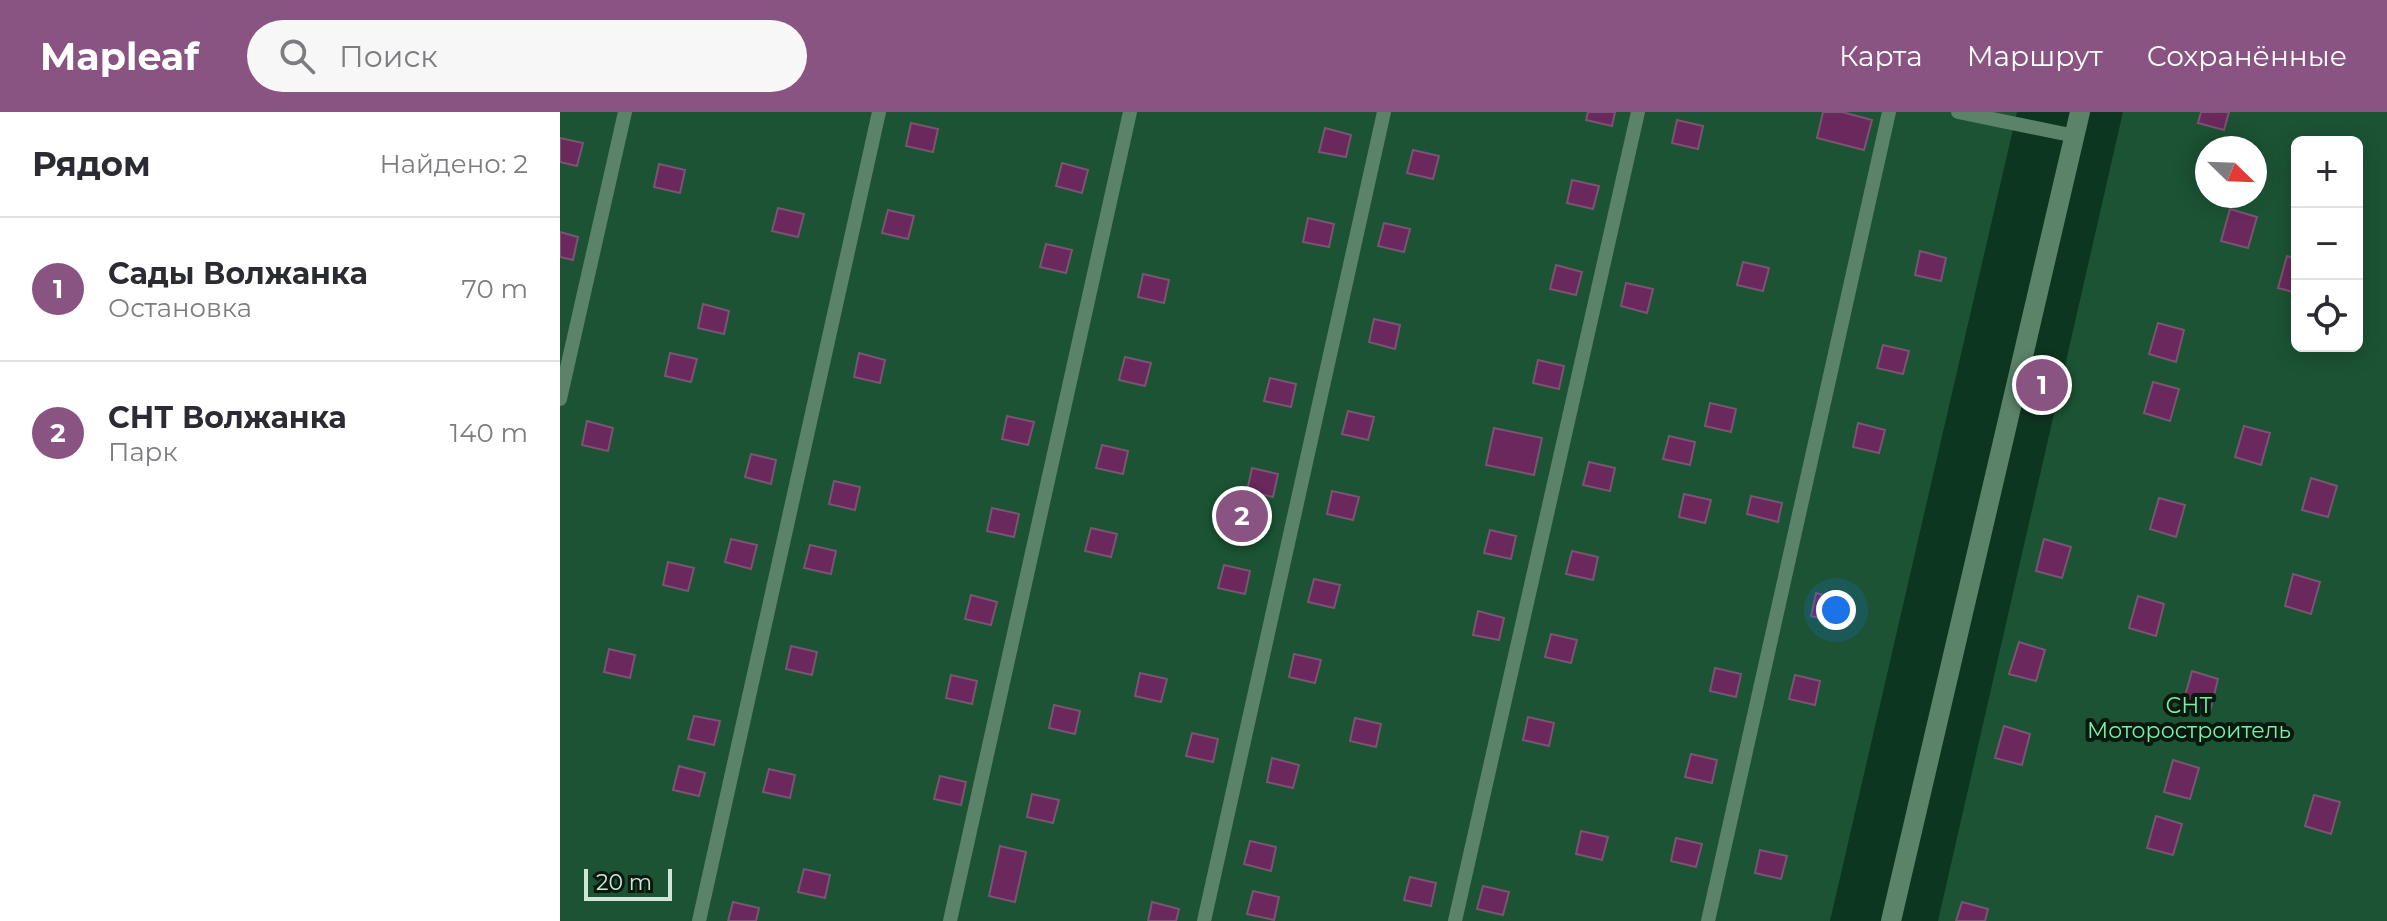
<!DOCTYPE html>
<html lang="ru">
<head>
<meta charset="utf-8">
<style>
  body { margin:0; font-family:Montserrat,sans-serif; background:#f7f7f7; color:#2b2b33 }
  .controls { position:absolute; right:24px; top:24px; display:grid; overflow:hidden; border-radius:12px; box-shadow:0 4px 20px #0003 }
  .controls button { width:72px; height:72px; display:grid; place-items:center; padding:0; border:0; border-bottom:2px solid #e1e1e2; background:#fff; color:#2b2b33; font:40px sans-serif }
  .compass { position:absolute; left:1635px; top:24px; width:72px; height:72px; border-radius:50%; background:#fff; box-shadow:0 4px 20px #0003; rotate:113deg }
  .scale { position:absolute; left:24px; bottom:20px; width:88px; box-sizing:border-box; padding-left:8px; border:4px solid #d1e6d7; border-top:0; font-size:22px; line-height:28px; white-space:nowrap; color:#d1e6d7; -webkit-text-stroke:6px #09190f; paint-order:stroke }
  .you { position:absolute; left:1276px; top:498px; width:28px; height:28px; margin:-20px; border:6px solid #fff; border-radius:50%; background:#1a73e8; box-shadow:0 0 0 12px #1a73e833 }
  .badge { display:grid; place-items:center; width:52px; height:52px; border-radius:50%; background:#895482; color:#fff; font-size:26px; font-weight:700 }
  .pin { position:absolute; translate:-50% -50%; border:4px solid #fff; box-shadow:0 2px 8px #0006 }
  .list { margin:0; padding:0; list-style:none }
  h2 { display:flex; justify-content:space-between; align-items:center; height:104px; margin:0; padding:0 32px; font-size:34px }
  h2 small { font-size:26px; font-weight:400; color:#7c7c81 }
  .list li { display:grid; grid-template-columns:52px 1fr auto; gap:24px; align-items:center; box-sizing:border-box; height:144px; padding:0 32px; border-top:2px solid #e1e1e2 }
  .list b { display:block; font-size:30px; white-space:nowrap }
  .list p { margin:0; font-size:26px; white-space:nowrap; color:#7c7c81 }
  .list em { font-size:26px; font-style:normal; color:#7c7c81 }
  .icon { flex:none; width:44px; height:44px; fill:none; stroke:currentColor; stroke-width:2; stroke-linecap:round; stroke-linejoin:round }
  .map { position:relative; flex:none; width:1827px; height:809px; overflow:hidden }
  header { display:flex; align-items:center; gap:48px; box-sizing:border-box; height:112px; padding:0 40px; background:#895482; color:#fff }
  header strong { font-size:38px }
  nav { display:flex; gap:44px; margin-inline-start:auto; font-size:28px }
  .search { width:560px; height:72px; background:#f7f7f7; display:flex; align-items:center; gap:20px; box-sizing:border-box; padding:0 28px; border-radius:44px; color:#7c7c81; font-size:30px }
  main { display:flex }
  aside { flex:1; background:#fff }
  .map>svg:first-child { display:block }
  .green { fill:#1c5334; fill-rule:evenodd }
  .building { fill:#6a285d; stroke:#785570; stroke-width:2 }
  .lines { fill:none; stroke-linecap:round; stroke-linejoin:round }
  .lane { stroke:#5b8369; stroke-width:14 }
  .secondary { stroke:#5b8369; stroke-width:20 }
  .labels { text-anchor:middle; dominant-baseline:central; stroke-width:8; stroke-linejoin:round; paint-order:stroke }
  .park-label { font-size:22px; fill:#7aefa9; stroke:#09190f }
</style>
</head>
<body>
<header>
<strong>Mapleaf</strong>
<div class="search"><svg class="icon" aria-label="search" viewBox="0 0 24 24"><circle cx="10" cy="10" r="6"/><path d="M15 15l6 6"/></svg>Поиск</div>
<nav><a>Карта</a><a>Маршрут</a><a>Сохранённые</a></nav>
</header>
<main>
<aside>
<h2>Рядом<small>Найдено: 2</small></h2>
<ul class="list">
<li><span class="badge">1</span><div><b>Сады Волжанка</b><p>Остановка</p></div><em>70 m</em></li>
<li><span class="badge">2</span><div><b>СНТ Волжанка</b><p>Парк</p></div><em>140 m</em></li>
</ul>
</aside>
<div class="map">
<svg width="1827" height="809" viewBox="0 0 1827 809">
  <rect width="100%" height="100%" fill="#0d3620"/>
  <path class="green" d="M0,0h1457l-187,809h-1270z
    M1563,0h264v809h-449zM1737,30h60v204h-60zM1647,36h48v48h-48z"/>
  <path class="building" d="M1028,0h27l-3,14 -26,-6z
    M1263,0h19l30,8 -8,30 -47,-12z
    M1641,0h28l-5,18 -26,-7z
    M1117,8l26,6 -5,23 -26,-6z
    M351,11l27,6 -5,23 -27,-6z
    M765,16l26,7 -5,22 -27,-5z
    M0,26l23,5 -6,23 -17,-4z
    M853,38l26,6 -6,23 -26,-6z
    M502,51l26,7 -6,23 -26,-7z
    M99,52l26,6 -5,23 -26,-6z
    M1012,68l27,6 -6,23 -26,-6z
    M218,96l26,6 -6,23 -26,-6z
    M1670,97l27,8 -9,31 -27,-7z
    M328,98l26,6 -6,23 -26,-6z
    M748,106l26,6 -5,23 -26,-5z
    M824,111l26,6 -6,23 -26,-6z
    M0,120l18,5 -5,23 -13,-3z
    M486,132l26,6 -6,23 -26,-6z
    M1360,139l26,7 -5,23 -26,-6z
    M1727,144l10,3v34l-19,-5z
    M1183,150l26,6 -6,23 -26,-6z
    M996,153l26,7 -6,23 -26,-6z
    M583,162l26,6 -5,23 -26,-6z
    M1066,171l27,6 -6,24 -26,-7z
    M143,192l26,7 -5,23 -26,-6z
    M814,207l26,6 -5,24 -26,-7z
    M1598,211l26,7 -8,32 -27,-8z
    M1323,233l26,6 -6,23 -26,-6z
    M110,241l27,6 -6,23 -26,-6z
    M299,241l26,7 -5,23 -26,-6z
    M565,245l26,6 -6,23 -26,-6z
    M978,248l26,6 -5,23 -26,-6z
    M710,266l26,6 -5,23 -27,-6z
    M1593,270l26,7 -9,32 -26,-8z
    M1150,291l26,6 -5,23 -26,-6z
    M788,299l26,6 -6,23 -26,-6z
    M447,304l27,6 -6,23 -26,-6z
    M27,309l26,7 -5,23 -26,-6z
    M1298,311l27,7 -6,23 -26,-6z
    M1684,314l26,7 -9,32 -26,-8z
    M934,316l48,10 -8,37 -48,-10z
    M1109,324l26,6 -5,23 -27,-6z
    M542,333l26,6 -5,23 -27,-6z
    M191,342l25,6 -5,24 -26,-7z
    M1029,350l26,6 -5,23 -27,-6z
    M692,356l26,6 -5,23 -26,-6z
    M1751,366l26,8 -9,31 -26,-7z
    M274,369l26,6 -5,23 -26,-6z
    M772,379l27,6 -6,23 -26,-6z
    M1124,382l27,6 -6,23 -26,-6z
    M1191,384l31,7 -4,19 -31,-8z
    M1599,386l26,7 -9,32 -26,-8z
    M432,396l27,6 -5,23 -27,-6z
    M531,416l26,6 -6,23 -26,-6z
    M930,418l26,6 -5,23 -27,-6z
    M171,427l26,6 -6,24 -26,-7z
    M1484,427l27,8 -9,31 -26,-7z
    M250,433l26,6 -5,23 -27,-6z
    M1012,439l26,6 -5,23 -27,-6z
    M108,450l26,6 -6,23 -25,-6z
    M664,453l26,6 -5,23 -27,-6z
    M1733,462l27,8 -9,32 -26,-8z
    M754,467l26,6 -6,23 -26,-6z
    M1256,481l26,7 -5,22 -26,-6z
    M411,483l26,7 -6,23 -26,-6z
    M1578,484l26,8 -8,32 -27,-8z
    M918,499l26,7 -5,22 -26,-5z
    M991,522l26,6 -6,23 -26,-6z
    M1459,530l26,8 -9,31 -27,-7z
    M231,534l26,6 -5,23 -26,-6z
    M49,537l26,6 -5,23 -26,-6z
    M734,542l27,6 -6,23 -26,-6z
    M1155,556l26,6 -5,23 -26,-6z
    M1632,559l26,8 -8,32 -27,-8z
    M580,561l27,6 -6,23 -26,-6z
    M391,563l26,6 -5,23 -26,-6z
    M1235,563l25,6 -5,24 -26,-6z
    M494,593l26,6 -5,23 -26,-6z
    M134,604l26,5 -6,24 -26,-6z
    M968,605l26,6 -5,23 -26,-6z
    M795,606l26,6 -5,23 -26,-6z
    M1444,614l26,8 -8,31 -27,-7z
    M632,621l26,6 -5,23 -27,-6z
    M1131,642l26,6 -5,23 -27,-6z
    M712,646l27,7 -6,23 -26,-6z
    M1613,648l26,8 -9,31 -26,-7z
    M119,654l26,7 -6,23 -26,-6z
    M209,657l26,6 -5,23 -27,-6z
    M380,664l26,6 -5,23 -27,-6z
    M472,682l27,6 -6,23 -26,-6z
    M1754,683l26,7 -9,32 -26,-8z
    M1596,704l26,8 -9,31 -26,-7z
    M1021,719l27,6 -6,23 -26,-6z
    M1116,726l26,6 -6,23 -25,-6z
    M690,729l26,6 -5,24 -27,-7z
    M440,734l26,6 -11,50 -26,-6z
    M1200,738l27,6 -6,23 -26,-6z
    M244,757l26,6 -5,23 -27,-6z
    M850,765l26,6 -5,23 -27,-6z
    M923,774l26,6 -6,23 -26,-6z
    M693,779l26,6 -5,23 -27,-6z
    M173,790l26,6 -3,13h-28z
    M592,790l27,7 -3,12h-28z
    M1402,790l26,7 -3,12h-29z"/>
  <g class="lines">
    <path class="lane" d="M1398,0l117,24
      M0,287l65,-287
      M139,809l180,-809
      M390,809l180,-809
      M644,809l180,-809
      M895,809l183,-809
      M1148,809l181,-809"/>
    <path class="secondary" d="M1331,809l189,-809"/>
  </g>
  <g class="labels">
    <g class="park-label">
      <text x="1629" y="593">СНТ<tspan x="1629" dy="25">Моторостроитель</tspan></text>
    </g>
  </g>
</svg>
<div class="controls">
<button>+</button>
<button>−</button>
<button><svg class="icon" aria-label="locate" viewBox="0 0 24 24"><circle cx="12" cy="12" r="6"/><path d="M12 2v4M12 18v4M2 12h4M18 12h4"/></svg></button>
</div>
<svg class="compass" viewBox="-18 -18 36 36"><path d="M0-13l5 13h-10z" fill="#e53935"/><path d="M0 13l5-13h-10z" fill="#7c7c81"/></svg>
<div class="scale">20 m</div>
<div class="you"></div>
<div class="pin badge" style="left:1482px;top:273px">1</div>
<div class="pin badge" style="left:682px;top:404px">2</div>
</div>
</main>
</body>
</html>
